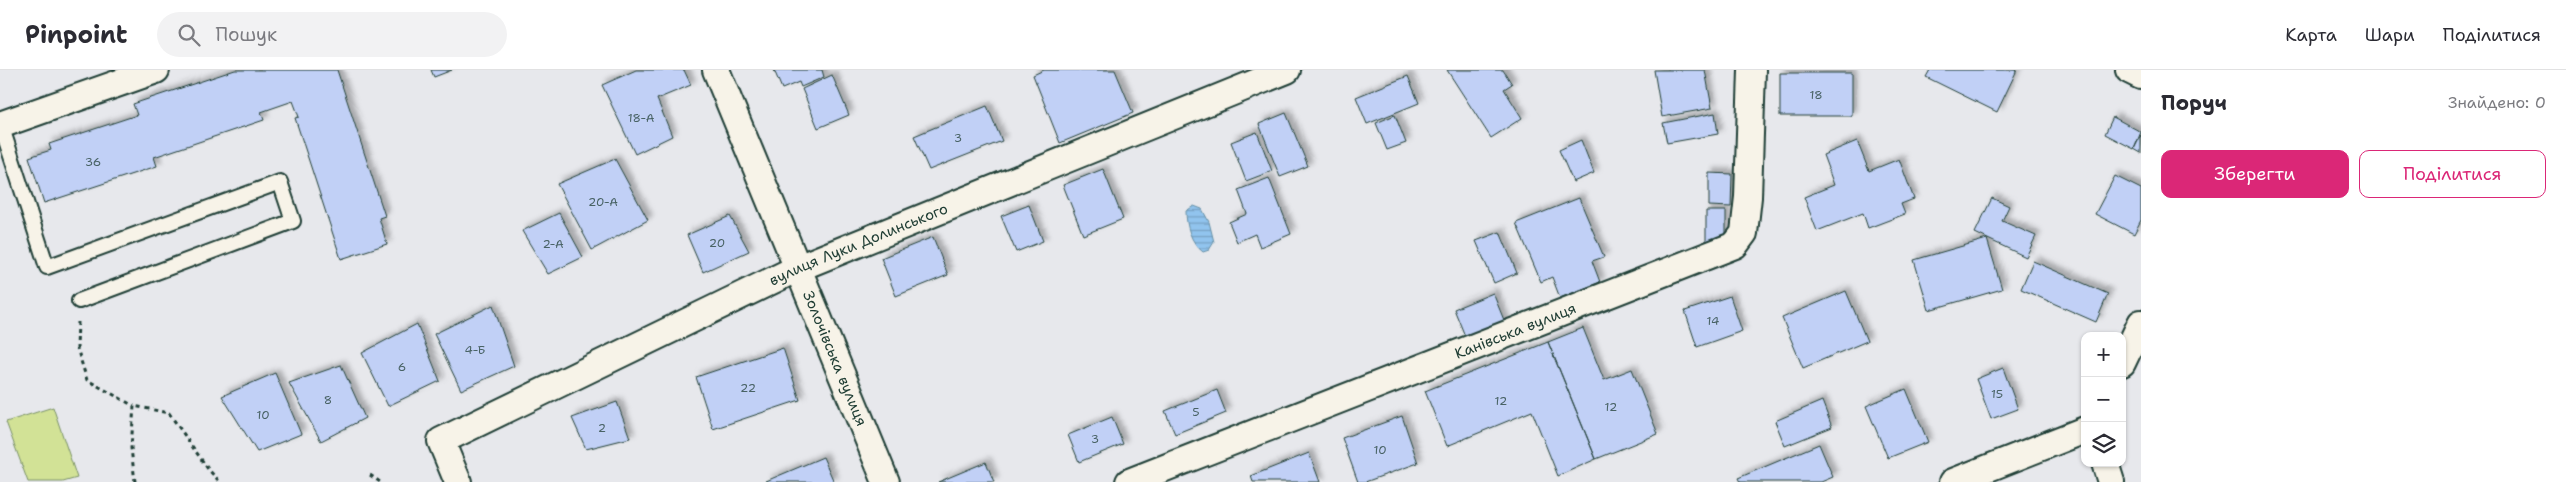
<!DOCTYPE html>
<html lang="uk">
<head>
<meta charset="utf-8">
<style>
  body { margin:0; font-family:"Shantell Sans",sans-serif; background:#f2f2f3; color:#2b2b33 }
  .controls { position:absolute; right:15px; bottom:15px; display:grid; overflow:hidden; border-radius:10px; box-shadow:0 1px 4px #0004 }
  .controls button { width:45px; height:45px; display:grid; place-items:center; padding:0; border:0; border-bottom:1px solid #e1e1e2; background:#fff; color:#2b2b33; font:25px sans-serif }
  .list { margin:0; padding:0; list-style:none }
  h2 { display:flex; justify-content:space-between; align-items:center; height:65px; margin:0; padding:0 20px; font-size:21px }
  h2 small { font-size:16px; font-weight:400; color:#7c7c81 }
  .actions { display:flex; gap:10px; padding:15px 20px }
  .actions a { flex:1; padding:11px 0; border:1px solid #db2777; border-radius:10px; text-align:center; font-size:18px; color:#db2777 }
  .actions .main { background:#db2777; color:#fff }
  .icon { flex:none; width:28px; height:28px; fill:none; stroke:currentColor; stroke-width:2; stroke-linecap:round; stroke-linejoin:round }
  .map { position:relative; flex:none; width:2141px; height:412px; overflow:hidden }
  header { display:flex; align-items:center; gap:30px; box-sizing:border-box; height:70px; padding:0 25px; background:#fff; border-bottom:1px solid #e1e1e2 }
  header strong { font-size:24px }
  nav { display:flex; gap:28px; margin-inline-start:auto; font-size:18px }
  .search { width:350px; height:45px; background:#f2f2f3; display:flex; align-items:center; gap:12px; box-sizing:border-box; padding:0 18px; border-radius:28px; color:#7c7c81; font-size:19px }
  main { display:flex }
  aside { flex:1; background:#fff }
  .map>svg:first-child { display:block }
  .green { fill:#d2e296; stroke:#789065 }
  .water { fill:url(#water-rules); stroke:#638ea4 }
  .building { fill:#c1d0f6; stroke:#1f3d34; filter:url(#shadow) }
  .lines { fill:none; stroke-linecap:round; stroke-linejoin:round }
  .lane-casing { stroke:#1f3d34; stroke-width:18 }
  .street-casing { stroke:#1f3d34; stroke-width:30 }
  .path { stroke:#1f3d34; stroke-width:3; stroke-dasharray:4 4; stroke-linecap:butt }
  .lane { stroke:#f7f3e8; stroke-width:14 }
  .street { stroke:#f7f3e8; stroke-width:26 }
  .labels { text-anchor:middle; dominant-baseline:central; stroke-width:5; stroke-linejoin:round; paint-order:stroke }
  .number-label { font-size:12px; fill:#486264 }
  .street-label { font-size:15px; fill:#1f3d34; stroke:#f7f3e8 }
</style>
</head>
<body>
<header>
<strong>Pinpoint</strong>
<div class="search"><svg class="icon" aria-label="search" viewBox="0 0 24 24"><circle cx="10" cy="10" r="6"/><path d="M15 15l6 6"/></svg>Пошук</div>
<nav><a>Карта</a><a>Шари</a><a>Поділитися</a></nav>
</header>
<main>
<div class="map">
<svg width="2141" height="412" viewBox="0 0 2141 412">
  <defs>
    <pattern id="water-rules" width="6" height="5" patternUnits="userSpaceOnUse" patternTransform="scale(1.25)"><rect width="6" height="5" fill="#91c4ee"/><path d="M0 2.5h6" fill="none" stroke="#76a0c2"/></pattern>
    <filter id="shadow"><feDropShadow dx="4.5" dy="-4.5" stdDeviation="2.5" flood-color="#0004"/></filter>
  </defs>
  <rect width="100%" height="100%" fill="#e7e8ec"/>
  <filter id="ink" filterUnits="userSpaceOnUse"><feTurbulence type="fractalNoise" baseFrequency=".02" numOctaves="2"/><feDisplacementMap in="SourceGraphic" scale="10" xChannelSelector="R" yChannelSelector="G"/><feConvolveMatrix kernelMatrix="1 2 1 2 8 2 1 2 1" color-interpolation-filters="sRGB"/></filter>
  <g filter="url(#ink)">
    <path class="green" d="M53,337l24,71 -14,4h-35l-22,-60z"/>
    <path class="water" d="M1194,136l8,3 7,13 5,20 -5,8 -6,2c-12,-9 -17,-26 -17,-41z"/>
    <path class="building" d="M235,0h102l48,146 -6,2 8,26 -46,15 -46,-141 4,-1 -6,-16 -32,11 3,8 -110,37 3,9 -113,37 -15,-46 22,-7 -2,-6 88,-29 -4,-11z
      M431,0h21l-18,7z
      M636,0h48l7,15 -34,14 15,37 -37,18 -33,-69z
      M774,0h48l2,7 -23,10 -2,-5 -17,7z
      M1044,0h71l18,43 -73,30 -27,-68z
      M1447,0h56l9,14 -8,5 18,29 -31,20z
      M1654,0h51l7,38 -50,9z
      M1930,0h87l-20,42 -71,-35z
      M1780,3h72v43h-72z
      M832,5l17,40 -31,13 -16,-39z
      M1408,6l11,27 -52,21 -11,-27z
      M987,36l15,35 -73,29 -15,-34z
      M1286,43l22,53 -28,11 -21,-53z
      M1715,43l3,21 -51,9 -4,-20z
      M1395,45l11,28 -19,7 -11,-27z
      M2113,47l28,15 -7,17 -29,-15z
      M1257,62l15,39 -26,10 -15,-39z
      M2141,65v18l-7,-4z
      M1581,70l13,33 -21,9 -14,-32z
      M1857,71l12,30 30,-12 15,40 -13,5 4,10 -37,14 -5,-15 -46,18 -13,-34 30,-12 -11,-30z
      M615,89l33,61 -56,30 -35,-66z
      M1103,99l20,50 -40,16 -20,-50z
      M1709,103l23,1 -1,33 -22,-1z
      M2115,106l26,13v31l-7,14 -39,-20z
      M1269,108l22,56 -31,13 -5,-13 -18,8 -8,-20 18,-8 -9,-24z
      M1579,128l25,59 -12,4 8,21 -40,16 -8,-21 -11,5 -25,-59z
      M1992,128l17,8 -7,15 34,15 -10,21 -51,-24z
      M1029,135l14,36 -27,11 -15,-36z
      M1706,141h20v35h-20z
      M559,143l24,44 -35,17 -26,-43z
      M730,146l19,35 -46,21 -16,-37z
      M1500,162l17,41 -23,10 -18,-42z
      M933,167l15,38 -52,21 -15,-38z
      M1987,169l15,50 -73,21 -15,-50z
      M2033,191l75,33 -12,28 -75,-33z
      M1846,221l21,50 -64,27 -21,-50z
      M1493,223l13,32 -39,16 -13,-32z
      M1730,226l12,35 -45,16 -12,-36z
      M493,235l21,61 -53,24 -27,-56z
      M417,254l23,57 -52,25 -26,-53z
      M1583,258l21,52 28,-11 26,65 -62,25 -48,-117z
      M1548,272l48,117 -38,17 -26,-65 -85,35 -22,-55z
      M783,278l17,52 -87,29 -17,-52z
      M341,295l24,53 -44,23 -32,-58z
      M2003,298l15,41 -27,10 -15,-40z
      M275,303l26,61 -44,18 -35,-56z
      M1906,319l22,53 -40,16 -22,-52z
      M1217,320l9,23 -51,21 -10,-23z
      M1822,331l10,26 -47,19 -10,-25z
      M617,332l13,36 -44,11 -14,-31z
      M1402,346l16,47 -53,19h-7l-16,-44z
      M1112,347l11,27 -44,18 -11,-27z
      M1819,374l14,33 -12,5h-81l-2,-4z
      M1309,383l11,29h-67l-2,-6z
      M823,387l11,25h-67l-1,-1z
      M986,392l8,20h-56z"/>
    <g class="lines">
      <g class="lane-casing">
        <path id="lane" d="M1,55l46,142 233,-85 13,39 -214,80"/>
      </g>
      <g class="street-casing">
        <g id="street">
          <path id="s1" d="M716,0l170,412"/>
          <path d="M2129,0l12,6"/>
          <path d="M0,55l156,-55"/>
          <path d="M2122,293l19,-40"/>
          <path d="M2105,393l6,19"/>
          <path id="s2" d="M458,412l-17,-41 357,-173 489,-198"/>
          <path id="s3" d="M1129,412l606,-237 9,-12 4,-36 4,-127"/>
          <path d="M1953,412l132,-52"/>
        </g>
      </g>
      <path class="path" d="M78,252l-1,26 10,32 47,26
        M370,405l10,7
        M135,412l-4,-34 3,-42 35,7 39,56 12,13"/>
      <use href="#lane" class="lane"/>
      <use href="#street" class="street"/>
    </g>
  </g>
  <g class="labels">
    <g class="number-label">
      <text x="1816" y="25">18</text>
      <text x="641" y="48">18-А</text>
      <text x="958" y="68">3</text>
      <text x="93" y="92">36</text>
      <text x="603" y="132">20-А</text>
      <text x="717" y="173">20</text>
      <text x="553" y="174">2-А</text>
      <text x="1713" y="251">14</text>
      <text x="475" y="280">4-Б</text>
      <text x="402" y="297">6</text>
      <text x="748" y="318">22</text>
      <text x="1997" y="324">15</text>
      <text x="328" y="330">8</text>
      <text x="1501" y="331">12</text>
      <text x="1611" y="337">12</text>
      <text x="1196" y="342">5</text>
      <text x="263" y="345">10</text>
      <text x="602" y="358">2</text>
      <text x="1095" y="369">3</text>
      <text x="1380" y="380">10</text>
    </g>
    <g class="street-label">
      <text stroke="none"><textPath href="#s2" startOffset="506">вулиця Луки Долинського</textPath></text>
      <text stroke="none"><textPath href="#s3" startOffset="415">Канівська вулиця</textPath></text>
      <text stroke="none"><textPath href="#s1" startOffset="312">Золочівська вулиця</textPath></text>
    </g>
  </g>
</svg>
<div class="controls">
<button>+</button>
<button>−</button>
<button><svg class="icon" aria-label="layers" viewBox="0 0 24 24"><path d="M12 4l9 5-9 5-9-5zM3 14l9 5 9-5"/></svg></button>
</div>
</div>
<aside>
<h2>Поруч<small>Знайдено: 0</small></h2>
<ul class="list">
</ul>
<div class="actions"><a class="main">Зберегти</a><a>Поділитися</a></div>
</aside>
</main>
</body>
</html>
